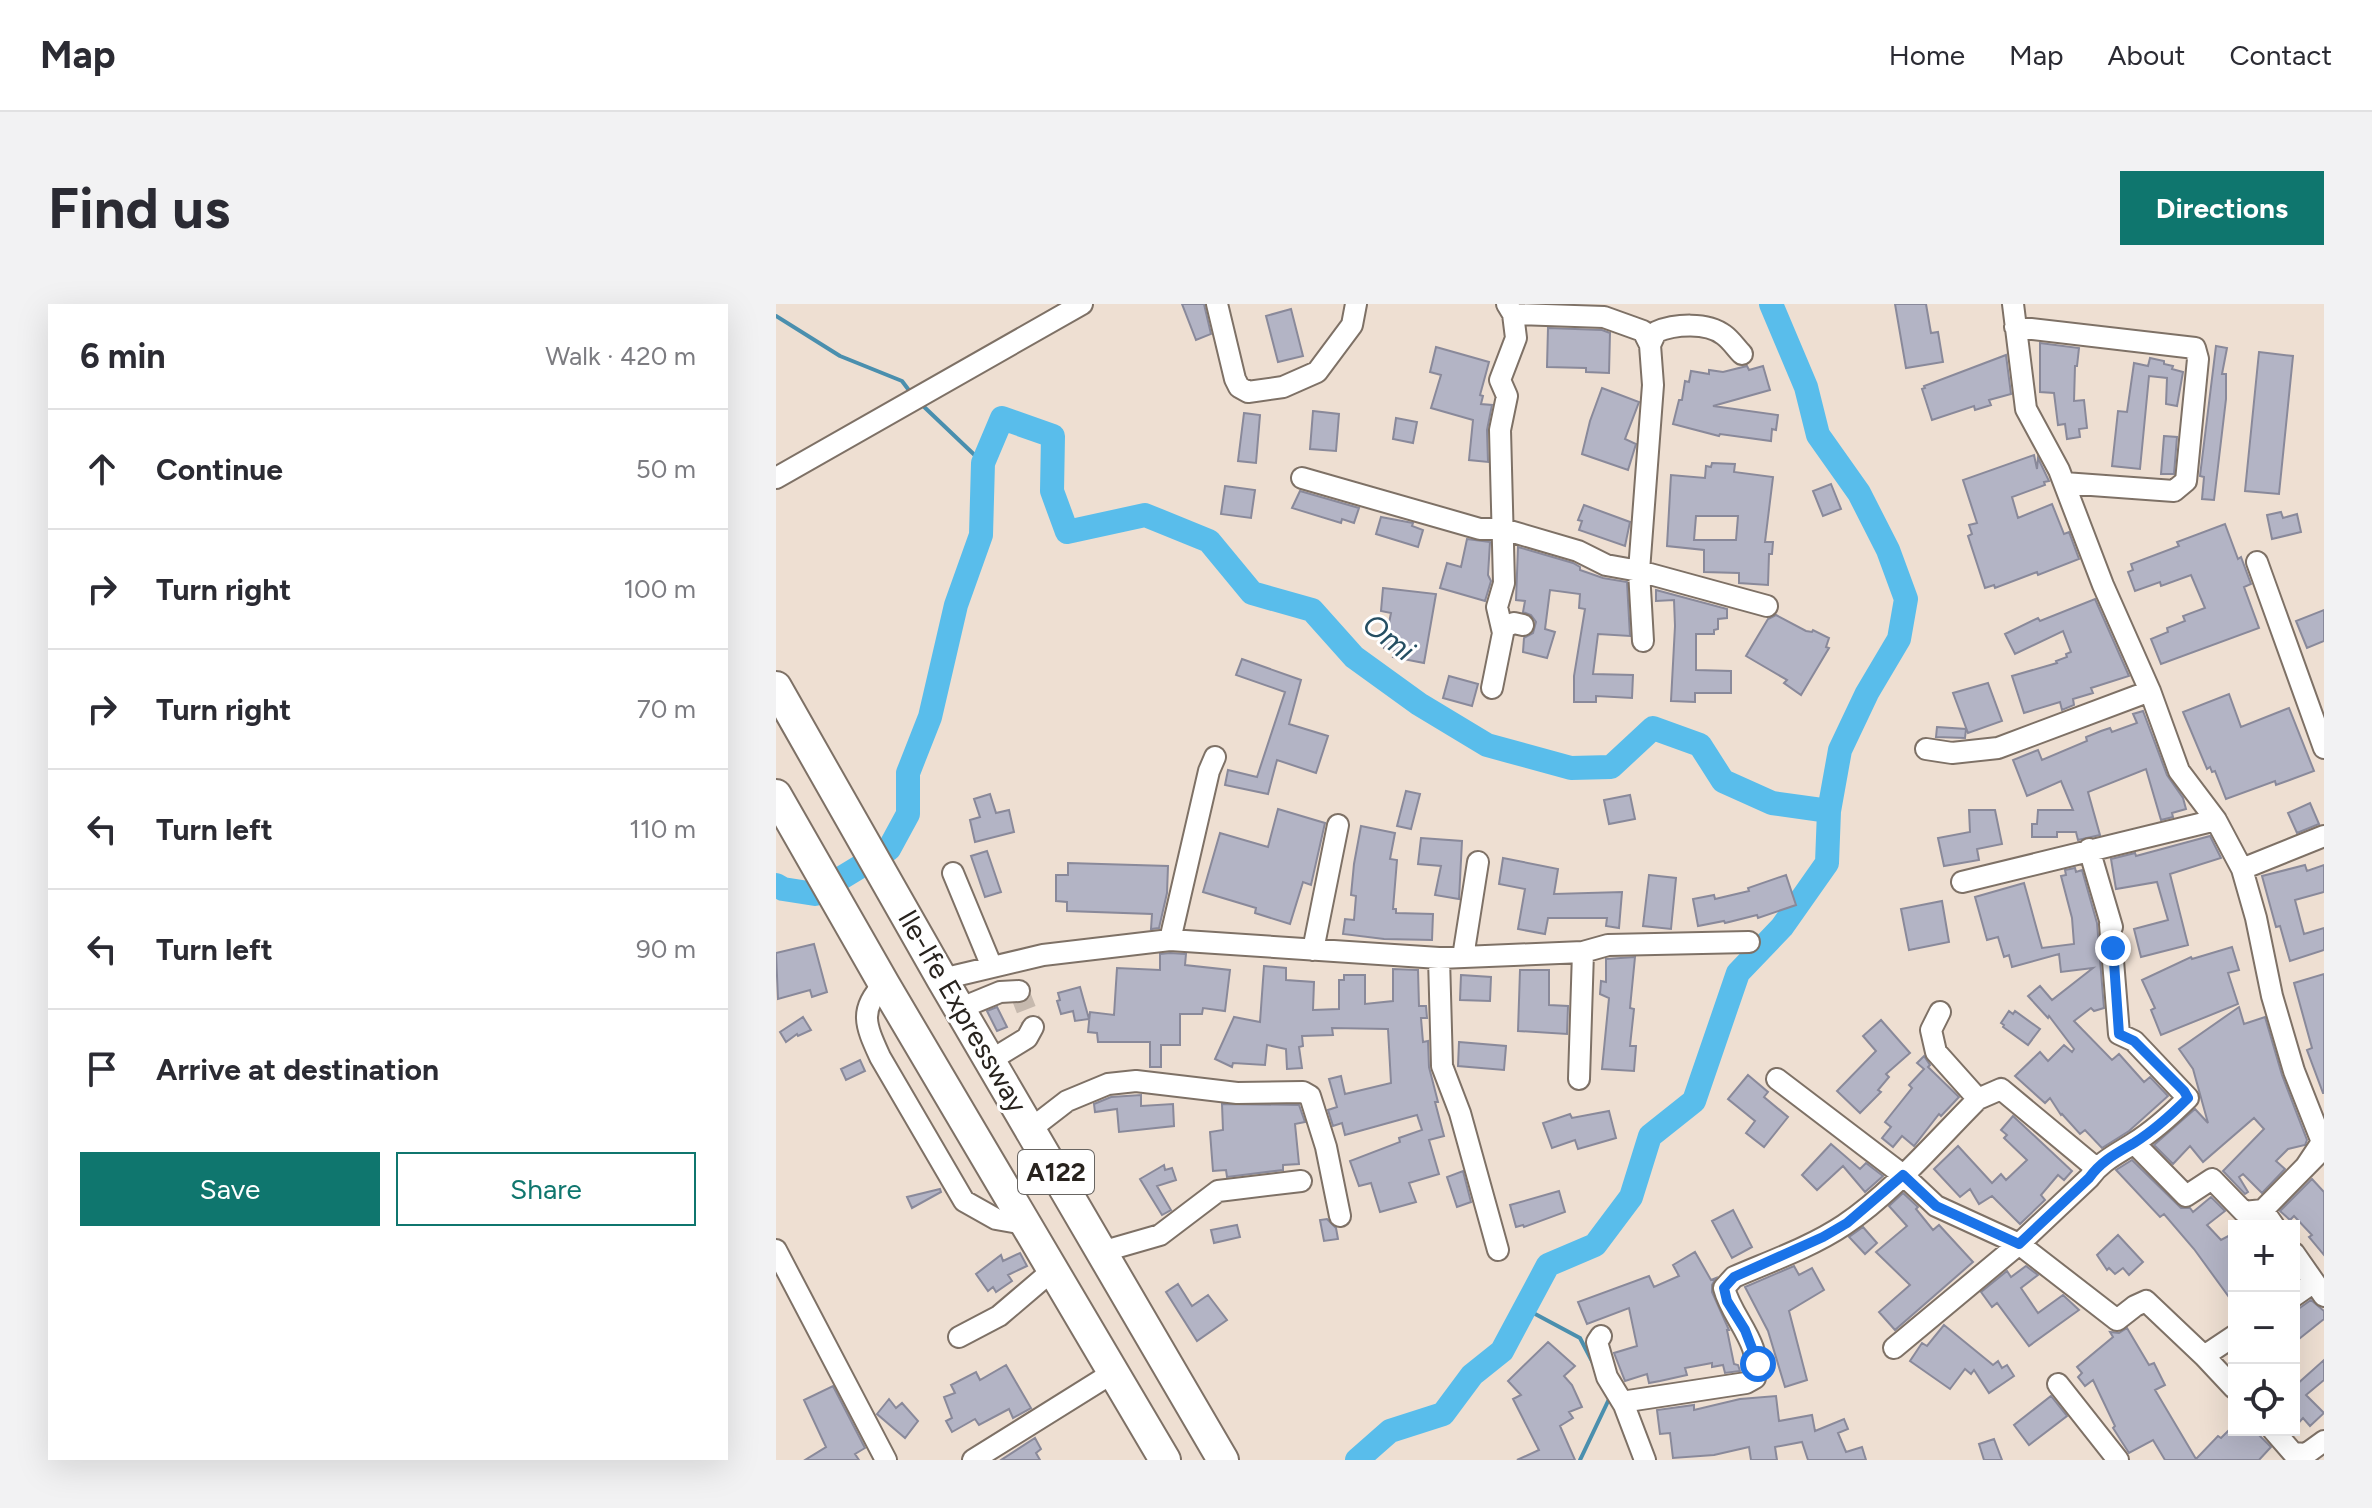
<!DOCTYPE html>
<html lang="en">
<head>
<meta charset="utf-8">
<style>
  body { margin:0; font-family:Figtree,sans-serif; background:#f2f2f3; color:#2b2b33 }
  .controls { position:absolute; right:24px; bottom:24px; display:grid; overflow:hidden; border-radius:0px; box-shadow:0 8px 32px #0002 }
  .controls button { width:72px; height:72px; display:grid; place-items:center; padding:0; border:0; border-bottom:2px solid #e1e1e2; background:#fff; color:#2b2b33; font:40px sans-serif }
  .stop { position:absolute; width:24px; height:24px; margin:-18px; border:6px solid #1a73e8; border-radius:50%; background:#fff }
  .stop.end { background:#1a73e8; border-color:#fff; box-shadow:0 2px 8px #0008 }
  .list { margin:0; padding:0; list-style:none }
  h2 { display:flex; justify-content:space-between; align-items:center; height:104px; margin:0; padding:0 32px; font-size:34px }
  h2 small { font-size:26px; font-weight:400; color:#7c7c81 }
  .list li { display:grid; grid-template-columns:52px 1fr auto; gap:24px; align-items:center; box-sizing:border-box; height:120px; padding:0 32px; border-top:2px solid #e1e1e2 }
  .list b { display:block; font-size:30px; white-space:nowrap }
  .list em { font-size:26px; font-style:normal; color:#7c7c81 }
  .actions { display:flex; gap:16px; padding:24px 32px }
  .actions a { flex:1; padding:18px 0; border:2px solid #0f766e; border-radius:0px; text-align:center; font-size:28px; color:#0f766e }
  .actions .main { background:#0f766e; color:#fff }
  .icon { flex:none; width:44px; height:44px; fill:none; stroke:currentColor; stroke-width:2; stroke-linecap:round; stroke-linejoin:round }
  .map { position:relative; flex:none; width:1548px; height:1156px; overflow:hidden; border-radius:0px }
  header { display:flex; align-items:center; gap:48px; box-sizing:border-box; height:112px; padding:0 40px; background:#fff; border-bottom:2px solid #e1e1e2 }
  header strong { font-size:38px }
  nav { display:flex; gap:44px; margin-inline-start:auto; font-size:28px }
  .intro { display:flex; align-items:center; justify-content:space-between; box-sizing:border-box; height:192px; padding:0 48px }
  h1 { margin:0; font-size:56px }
  .button { padding:20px 36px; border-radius:0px; background:#0f766e; color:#fff; font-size:28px; font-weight:700 }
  main { display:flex; gap:48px; padding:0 48px }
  aside { flex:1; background:#fff; border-radius:0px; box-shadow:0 8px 32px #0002 }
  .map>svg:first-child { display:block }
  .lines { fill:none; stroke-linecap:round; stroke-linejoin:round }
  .stream { stroke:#4a8fae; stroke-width:4 }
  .river { stroke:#59bdeb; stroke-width:24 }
  .building { fill:#b3b4c5; stroke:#89899a; stroke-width:2; fill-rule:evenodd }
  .minor-tunnel { stroke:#c6b9ae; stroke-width:20; stroke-dasharray:20 10; stroke-linecap:butt }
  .minor-casing { stroke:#7e7166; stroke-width:24 }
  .highway-casing { stroke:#7e7166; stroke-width:34 }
  .minor { stroke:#fff; stroke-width:20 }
  .highway { stroke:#fff; stroke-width:30 }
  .route { stroke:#1a73e8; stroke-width:10 }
  .labels { text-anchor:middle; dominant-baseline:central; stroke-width:6; stroke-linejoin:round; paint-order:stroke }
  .shield { fill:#fff; stroke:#686562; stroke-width:2 }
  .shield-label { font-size:26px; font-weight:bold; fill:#28231e }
  .street-label { font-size:28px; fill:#28231e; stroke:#fff }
  .water-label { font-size:30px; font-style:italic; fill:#244e62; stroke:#fff }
</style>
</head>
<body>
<header>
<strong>Map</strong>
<nav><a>Home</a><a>Map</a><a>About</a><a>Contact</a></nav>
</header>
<div class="intro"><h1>Find us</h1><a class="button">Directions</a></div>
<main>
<aside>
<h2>6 min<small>Walk · 420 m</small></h2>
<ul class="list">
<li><svg class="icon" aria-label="ahead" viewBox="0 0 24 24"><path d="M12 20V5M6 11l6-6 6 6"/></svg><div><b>Continue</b></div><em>50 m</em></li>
<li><svg class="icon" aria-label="right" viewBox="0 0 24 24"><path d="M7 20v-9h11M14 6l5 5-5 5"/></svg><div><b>Turn right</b></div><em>100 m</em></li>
<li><svg class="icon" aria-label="right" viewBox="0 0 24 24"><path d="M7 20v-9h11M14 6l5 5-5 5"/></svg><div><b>Turn right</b></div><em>70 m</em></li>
<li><svg class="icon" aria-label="left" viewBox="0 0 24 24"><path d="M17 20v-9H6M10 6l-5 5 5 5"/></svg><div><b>Turn left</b></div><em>110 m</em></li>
<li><svg class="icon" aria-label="left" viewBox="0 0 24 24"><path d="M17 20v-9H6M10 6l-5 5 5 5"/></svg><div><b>Turn left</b></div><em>90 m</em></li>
<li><svg class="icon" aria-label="arrive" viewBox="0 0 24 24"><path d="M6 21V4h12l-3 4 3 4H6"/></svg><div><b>Arrive at destination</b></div></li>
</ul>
<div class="actions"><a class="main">Save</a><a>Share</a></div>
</aside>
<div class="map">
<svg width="1548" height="1156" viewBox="0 0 1548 1156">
  <rect width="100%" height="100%" fill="#eedfd2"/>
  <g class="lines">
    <path class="stream" d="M0,12l64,40 62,25 9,12
      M144,99l63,60
      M748,1004l56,30 14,27
      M804,1156l30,-63"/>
    <path class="river" d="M0,581l7,4 32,5 74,-45 19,-35v-41l22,-56 26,-112 25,-70 2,-72 19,-45 51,18 -1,55 15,41 78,-17 64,26 43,52 60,17 42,47 65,47 68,41 84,23 40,-1 42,-39 47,17 23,36 49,22 57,8
      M581,1156l33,-29 53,-17 29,-39 30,-24 46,-86 47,-20 36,-48 19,-61 44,-35 44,-128 44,-46 45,-64 2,-52 11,-61 27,-57 32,-54 7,-40 -18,-49 -29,-57 -41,-58 -12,-48 -35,-83"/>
  </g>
  <path class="building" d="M406,0h22l7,30 -15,6z
    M1119,0h31l5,29 7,-1 5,30 -37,6z
    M515,5l12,47 -25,6 -12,-46z
    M772,24l54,2 8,3 -1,40 -23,-1v-4l-39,-1z
    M1264,39l39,5 -2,18h-2l-1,35 10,-1 3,28 -8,1 1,8 -13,2 -2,-15 -7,1 -4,-32 -14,-1z
    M1440,42l11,2 -5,26h4v25l-12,101 -12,-1 2,-22 -4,-1z
    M660,43l53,15 -9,33 3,1 -2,8 11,1 -5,25 1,32 -19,-2 4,-40 -42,-12 10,-33 -11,-3z
    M1483,48l34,4 -14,138 -34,-3z
    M1230,51l5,39 -22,6 2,5 -16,5 -1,-4 -42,14 -10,-31 3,-1 -1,-2z
    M1374,54l14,3v3l9,2 -1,3 11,3 -6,34 -11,-2 1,-26 -18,-2 -9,93 -28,-3 6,-55 9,1 7,-49 14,3z
    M971,62l2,4 14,-4 7,24 -57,16 65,9 -2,15 -4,-1 -1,12 -51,-7 -1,2 -46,-12 6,-24h3l3,-19 4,1 2,-11 18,3v-4l14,2z
    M826,84l37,14 -14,37 11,5 -8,26 -46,-16 8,-33z
    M537,107l26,3 -3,37 -26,-2z
    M468,109l16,2 -4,48 -18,-2z
    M620,114l21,4 -4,21 -20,-4z
    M1388,132l13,1 -3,37h-13z
    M1258,151l3,14 1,-11 11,23 -5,1 1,3 -33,12 6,21 34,-14 12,30 5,-2 10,27 -41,16 -1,-3 -42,16 -1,-3 -9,3 -17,-52 4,-2 -3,-9 8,-2 -14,-43z
    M936,159l23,1 -1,8 39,5 -8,65h8l-1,12h-3l-1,31 -29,-2v-10l-35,-1v-22l-37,-4 4,-71 34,3 1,-12 5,1zM920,212h42l-2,24h-42z
    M1055,180l10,25 -18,7 -10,-25z
    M449,182l30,4 -4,28 -30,-4z
    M524,187l59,17 -5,15 -12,-4 -1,4 -49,-15z
    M808,201l46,17 -5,24 -46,-16 3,-9 -4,-1z
    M1505,208l2,6 14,-4 4,18 -29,7 -5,-24z
    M605,213l32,6 -1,3 11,4 -5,17 -42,-13z
    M1449,220l13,35 3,-2 10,27 -7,3 15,41 -98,36 -10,-25 17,-7 -1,-4 18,-7 -2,-5 22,-8 -14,-33 -30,11 -1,-4 -25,9 -7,-19 5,-2 -2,-6 48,-18 -2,-4z
    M691,235l23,3 -2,33 3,6 -6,20 -45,-13 7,-25 14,4z
    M742,243l55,16 7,4v3l23,8 24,4 3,54 -32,-2 -5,40 40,1 -1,23 -36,-2v6h-22v-26l11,-67 -6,-1 1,-14 -30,-4 -5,39 10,3 -8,26 -24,-6 1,-14 9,-5 3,-11 -5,-7 -8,-3 2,-11 -9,-1z
    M607,284l53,6 -12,69 -31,-6 2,-6 -11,-3 7,-35 -10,-2z
    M880,286l71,19v9l-9,1v10l-4,1v4h-18v36l35,1v22h-36v9l-24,-1 4,-75 -1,-26 -18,1z
    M1319,295l34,77 -38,12 2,5 -20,6 1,6 -12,5 -2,-8 -36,11 -12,-37 45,-13 -1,-2 11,-4 -1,-3 5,-2 -8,-21 -48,23 -10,-20 33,-16 2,3z
    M1548,306v31l-17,7 -11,-27z
    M1000,311l30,16 6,1 1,-2 16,8 -3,9 3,1 -28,47 -17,-12 3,-3 -41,-24 22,-37z
    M466,355l59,21 -12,44 39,12 -12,37 -39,-13 -9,34 -43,-9 3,-15 29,7 28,-85 -49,-17z
    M673,372l29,8 -6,22 -29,-8z
    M1212,379l14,38 -34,12 -15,-40z
    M1453,390l12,33 48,-19 25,63 -38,14 -1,-4 -49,18 -11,-28 -3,1 -2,-5 -3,2 -24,-57z
    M1367,407l24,64 16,23 3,11 -14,4 1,4 -12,3 -15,-51 -58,23 12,43 -22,5 -2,-8h-19v5h-25v-13h5l1,-14h35l-12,-29 -34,15 -14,-36 25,-10 4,10 45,-19 -1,-4 15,-6 9,-3 2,4 25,-9 -4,-9z
    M1161,423l29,2 -1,9 -29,-1z
    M630,487l14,3 -9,35 -14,-3z
    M214,490l6,19 13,-3 5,22 -39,10 -5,-22 10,-3 -6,-18z
    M854,491l5,24 -26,5 -5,-24z
    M1534,499l9,21 -22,9 -9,-20z
    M502,505l47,14 -14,62 -8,-3 -13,42 -35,-11 1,-5 -53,-16 17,-59 48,14z
    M1193,506h26l7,34 -25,5 2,11 -35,6 -6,-28 32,-6z
    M585,522l34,7 -5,26 7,1 -4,49h3v4l37,1 -1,26 -48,-1 -41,-5 2,-15 9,1 2,-24 -5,-1 3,-31z
    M1434,532l11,22 -51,16 18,71 -47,12 -7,-28 34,-9 -11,-38 -41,7 -5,-30 24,-6 1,3z
    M645,534l41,3 -3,58 -24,-4 6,-29 -23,-2z
    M211,547l14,41 -16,5 -14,-41z
    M727,554l55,11 -4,25 68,-2 -3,36 -13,-2 1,-8h-59l-3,16 -27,-5 7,-40 -26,-5z
    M292,559l100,3 -1,27 -8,35 -8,1 1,-15 -85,-3v-9l-11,-1v-26h12z
    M1529,561l2,6 17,-6v27l-29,8 9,34 20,-6v22l-34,11 -10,-35 -4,1 -14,-51z
    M1299,564l1,4 6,-2 15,53 7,85 -10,3 -3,-3 -17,13 38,39 7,-6 25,28 6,-5 18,19 -39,35 -27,17 -17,-18 -5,4 -18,-20 -1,1 -11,-17 -5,5 -30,-27 25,-24 8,9 16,-16 8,7 2,-3 -25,-33 -1,2 -20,-22 12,-10 12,14 41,-32 -32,4 -2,-18 -47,13 -3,-12 -5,2 -6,-20 -11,3 -12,-43 49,-14 18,65 32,-4 -2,-26 -11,-42 5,-1 -1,-5z
    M873,571l27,3 -5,51 -28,-3z
    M1010,571l10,30 -38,13 -1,-3 -32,8 -1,-2 -26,5 -5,-27 21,-4 1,4 34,-8 -1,-3z
    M1166,597l7,41 -40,8 -8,-41z
    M38,640l13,48 -15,5 -2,-7 -32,9 -2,-46z
    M1456,643l7,23 -11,3 10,31 -77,31 -10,-25 4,-2 -13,-28 49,-23 1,2z
    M394,649l16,1 -1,11 45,5 -5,41 -22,-3 -1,6h-22v31h-19v22h-11v-25h-52l-1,-9 -9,-1 2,-20 24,3 3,-47 43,2v-16z
    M859,653l-5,51 4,1 -4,37h6l-2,25 -32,-2 7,-71 -9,-4 1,-13 5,1v-23z
    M488,662l22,2v12l28,2 -1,28 26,-1v-29h5v-5h21v29l28,-3v-32l25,1 1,36h7l1,12h-6l2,24 5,-1 1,26 9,35h-3l9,34 -15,4 10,34 -30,9 7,19 -36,10 -9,-29 -12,3 -9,-25 50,-19 -1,-4 23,-8 -5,-15 -72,20 -3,-12 -9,3 -5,-16 9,-3 -8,-28 12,-3 4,18 46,-11 -3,-54 -56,-1 1,7 -31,1 1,10 -4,1 3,21 -15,1 -1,-20 -19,-4 -2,20 -32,-2 -1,4 -17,-8 19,-42 26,5z
    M744,666h29v35l19,1 -1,28 -49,-3z
    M1548,670v119h-1l-16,-43 5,-2 -18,-65z
    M685,671l30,2 -1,24 -30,-1z
    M304,683l9,32 -14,2 -2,-10 -12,3 -4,-13 3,-1 -2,-7z
    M221,703l10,20 -10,4 -10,-20z
    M1463,703l5,17 21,-7 17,58 25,65 -2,5 -17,4 -12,12 9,8 -23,24 -19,-19 -4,3 9,15 -3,2 -22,-23 41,-42 -10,-11 -51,44 -13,-16 -17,18 -19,-19 41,-36 13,14 -15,-54 -14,-20z
    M1233,707l4,3 2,-3 25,18 -12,16 -25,-18 1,-2 -3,-2z
    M27,713l8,13 -13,6 -1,-2 -11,8 -6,-10z
    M1105,716l29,33 -24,21 3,3 -11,13 3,2 -21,21 -23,-22 39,-40 -13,-15z
    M683,738l47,4 -2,24 -46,-4z
    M1148,752l6,9 -2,2 31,30 -18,19 -2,-2 -25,32 -12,-10 -9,11 -11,-9 9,-11 -6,-5 27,-34 -3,-3 15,-16 -7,-6z
    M84,756l5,11 -19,9 -5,-11z
    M972,771l20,17 -4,5 24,20 -24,30 -18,-14 9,-12 -27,-22z
    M365,791v11l32,-2 1,22 -55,6 -2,-23 -22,3 -1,-8 17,-7z
    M446,800l77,1 6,17 -10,2 4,40 -16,1v5l-56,7 -1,-7 -13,1 -3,-39 13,-2z
    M833,807l7,27 -38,11 -3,-9 -23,8 -9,-25 27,-9 2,4z
    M1237,812l59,55 -8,9 -6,-5 -17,20 4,5 -25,24 -28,-28 -13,8 -9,-15 -10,8 -26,-28 24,-23 34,37 9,-9 5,6 21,-20 -23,-22 3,-3 -6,-5z
    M1055,840l29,25 6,-6 17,13 -18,16 -22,-26 -26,24 -15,-15z
    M1356,856l49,48h9l3,4 18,-15 14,14 -18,14 14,15 13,-7v71l-40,-55 -30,-35 -4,3 -44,-47z
    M388,861l1,5 7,-2 4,12 -19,6 14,24 -9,5 -22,-36z
    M687,867l8,31 -14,5 -10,-30z
    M1536,875l12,13v63l-15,-18 3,-2 -18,-19 -4,4 -10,-9z
    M164,885l1,3 -29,16 -5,-11z
    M783,887l6,21 -41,15 -1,-2 -7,2 -6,-22z
    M1127,889l15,14 -2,2 17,21 6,-5 34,37 -78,68 -16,-18 31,-27 -34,-33 31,-26 -18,-20z
    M957,906l19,37 -20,11 -20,-37z
    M551,915l9,9 2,11 -14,2 -4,-21z
    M461,921l3,12 -26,6 -3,-13z
    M1087,923l14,16 -12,11 -16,-17z
    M1342,931l25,27 -14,13 -6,-7 -8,6 -6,-6 -2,2 -10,-15z
    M919,948l16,28 5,-2 -4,7v7l17,38h-2l7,34 4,1 2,6 -15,2 -2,-8 -11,2v-4l-27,5 2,7 -27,6 -11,2 -2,-9 -22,7 -11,-28 23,-7 -8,-38 -42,16 -9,-22 71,-26 5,11 25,-11 -6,-11z
    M244,949l7,13 -19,9 4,6 -16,11 -3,-5 -5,4 -12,-17 25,-19 2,6z
    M1018,962l5,9 13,-7 12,22 -35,21 18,69 -22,7 -17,-56 -23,-44z
    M1250,962l12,9 -17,13 17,25 25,-18 16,15 -50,36 -32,-43 -5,4 -11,-15 26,-21 4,6z
    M402,980l14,22 16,-11 19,25 -30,21 -31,-49z
    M1535,996l13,11v8l-30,24v-31z
    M1168,1021l49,40 5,-4 4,7 5,-3 7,11 -25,17 -15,-23 -3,4 -6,-5 -15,20 -40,-28 12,-18 5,3z
    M1351,1024l22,37 5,-2 11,22 -10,5 41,69 22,-23 3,2 8,-8h25l17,17 -12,13h-94l-12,-20 -24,13 -16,-25 2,-2 -22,-46 -8,6 -7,-9 4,-4 -5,-6 36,-30 -3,-5 9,1z
    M772,1038l27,24 -11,10 8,9 10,22 -13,5 4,6 -13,8 15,34h-58l22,-10 -26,-51 8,-4 -13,-14z
    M1548,1056v20l-18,15 18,18 -14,13 -7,-8 -9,10v-45l2,2z
    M230,1061l25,43 -18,10 -4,-9 -30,16 -4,-6 -23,13 -6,-11 6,-3 -8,-21 11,-4 -4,-8 25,-13 4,8z
    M57,1082l32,62 -10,6 4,6h-54l21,-13 -22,-47z
    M1000,1092l3,25 33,-6 3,16 29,-12 4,10 -10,4 8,19 16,-5 4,13h-58l-6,-18 -27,5 2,13h-26l-2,-13 -35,8 -41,3 -3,-25 -10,1 -3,-24 37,-5v5l46,-11z
    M1275,1092l16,20 -38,29 -15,-20z
    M113,1095l7,9 6,-5 16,18 -13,17 -28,-24z
    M259,1134l6,11 -5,4 4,7h-39z
    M1218,1135l8,21h-18l-5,-16z"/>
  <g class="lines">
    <path class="minor-tunnel" d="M243,687l14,36"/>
    <g class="minor-casing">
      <path id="minor" d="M441,0l18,75 4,8 9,5 35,-5 34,-15 35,-47 4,-21
        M731,0l6,10 91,3 39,14 7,14 6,-13c19,-8 51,-10 68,3 7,5 12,13 18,19
        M1237,0l13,105 33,61 44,115 47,106 29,80 37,49 26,49 14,49 16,78 22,75 28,71 -16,24
        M1239,23l180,21 3,11 -12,122 -12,10 -110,-8
        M0,174l306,-174
        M526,174l178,51h23l75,22 28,14 33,6 128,35
        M1481,258l67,186
        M726,324l12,-5 9,2
        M867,337l-4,-70 14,-186 -3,-40
        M716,384l11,-55 -6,-26 7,-24 -4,-153 7,-34 -7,-16 16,-42 -3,-24
        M1150,445l26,4 46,-5 152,-57
        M1313,545l23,78
        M1466,565l82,-33
        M177,569l39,94
        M1186,578l254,-62
        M394,636l39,-169 6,-14
        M537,646l25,-125
        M687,653l15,-95
        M663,654l3,108 18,47 38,137
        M166,675l101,-24 127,-15 269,18 144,-6 25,-7 141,-3
        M108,680c-26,26 -18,42 -4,73l84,144 32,18 29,5
        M185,704l39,-16 19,-1
        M1164,708l-9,18 5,22 42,47 23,-10 95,79
        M215,756l36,-22 6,-11
        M803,775l4,-127
        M1001,775l126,96 33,31 83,38 98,76 18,-14 11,-5 58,55 30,32
        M256,824l35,-27 41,-17 28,-3 101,12 66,-1 7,4 16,51 14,69
        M1358,839l52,53 26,-17 32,33 19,-2
        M1498,922l-11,-16 53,-54
        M0,946l110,210
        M325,948l59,-17 58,-44 83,-10
        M1518,949l30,43
        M1518,992l20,-14
        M825,1032l-4,6 10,35 17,28
        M183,1033l40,-21 54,-46
        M1118,1044l125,-104 70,-66c12,-17 28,-24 45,-35 19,-12 38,-29 54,-45l-54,-57 -15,-7 -9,-110
        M1428,1052l30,-20
        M1282,1080l60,76
        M1497,1126l20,23 13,1 18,-13
        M197,1156l141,-88
        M869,1156l-21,-55 4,-4 118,-18 9,-5c8,-34 -23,-59 -31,-90l10,-11c37,-16 77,-30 110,-52 47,-31 94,-86 134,-126"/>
    </g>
    <g class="highway-casing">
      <path id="highway" d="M0,383l166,292 281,481
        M0,491l108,189 281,476"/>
    </g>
    <use href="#minor" class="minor"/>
    <use href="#highway" class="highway"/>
  </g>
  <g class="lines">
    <path class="route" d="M982,1060l-13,-34 -18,-29 -3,-13 10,-11 89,-40 24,-14 56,-48 33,31 83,38 70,-66c12,-17 28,-25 45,-35 19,-12 38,-29 54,-45l-4,-7 -50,-50 -15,-7 -6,-86"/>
  </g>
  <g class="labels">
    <rect class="shield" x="242" y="846" width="76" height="44" rx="6"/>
    <g class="shield-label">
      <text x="280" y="868">A122</text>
    </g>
    <g class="street-label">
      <text transform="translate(187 707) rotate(60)">Ile-Ife Expressway</text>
    </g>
    <g class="water-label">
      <text transform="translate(613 333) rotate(38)">Omi</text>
    </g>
  </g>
</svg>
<div class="controls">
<button>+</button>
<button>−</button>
<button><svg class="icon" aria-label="locate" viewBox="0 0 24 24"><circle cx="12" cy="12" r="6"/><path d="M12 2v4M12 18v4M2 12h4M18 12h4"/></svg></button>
</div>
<div class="stop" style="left:982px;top:1060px"></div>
<div class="stop end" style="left:1337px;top:644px"></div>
</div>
</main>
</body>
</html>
